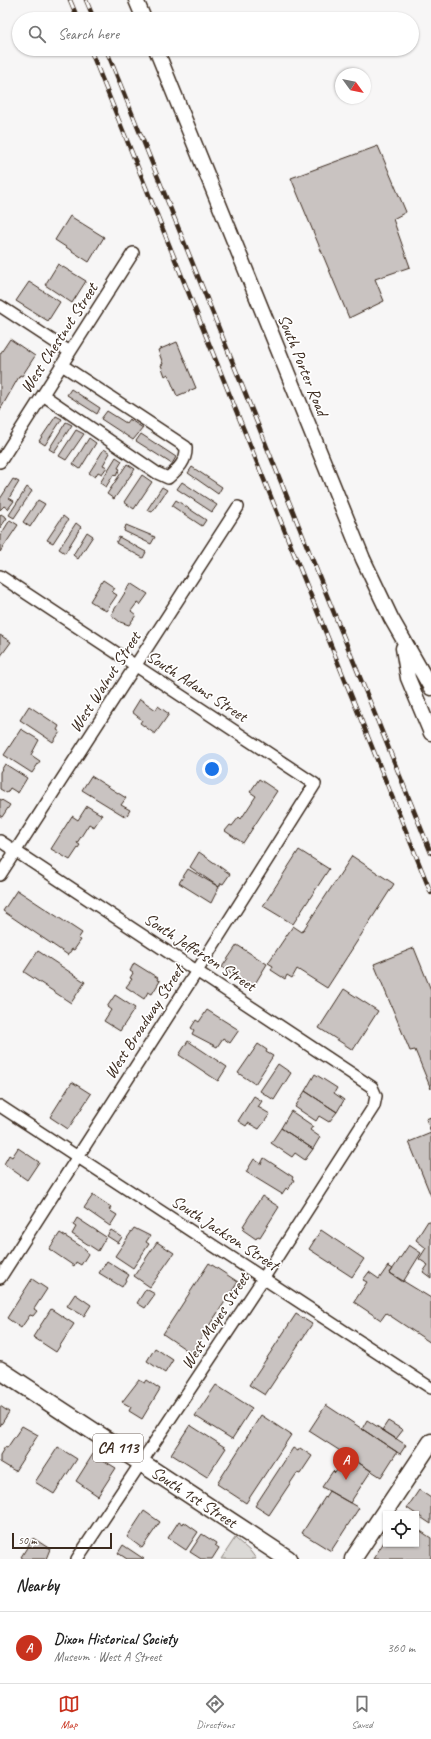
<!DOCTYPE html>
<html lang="en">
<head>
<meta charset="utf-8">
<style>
  body { margin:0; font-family:Caveat,sans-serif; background:#f2f2f2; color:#222 }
  .controls { position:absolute; right:12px; bottom:12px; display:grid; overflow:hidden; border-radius:0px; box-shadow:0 1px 3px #0004 }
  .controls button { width:36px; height:36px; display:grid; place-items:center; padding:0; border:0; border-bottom:1px solid #e0e0e0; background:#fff; color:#222; font:20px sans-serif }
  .compass { position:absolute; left:335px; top:68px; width:36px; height:36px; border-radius:50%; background:#fff; box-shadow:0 1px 3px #0004; rotate:123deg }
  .scale { position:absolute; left:12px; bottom:10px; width:100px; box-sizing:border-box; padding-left:4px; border:2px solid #3b2a1e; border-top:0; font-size:11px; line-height:14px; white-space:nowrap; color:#3b2a1e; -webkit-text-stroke:3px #fff; paint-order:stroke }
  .you { position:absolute; left:212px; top:769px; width:14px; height:14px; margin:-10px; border:3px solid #fff; border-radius:50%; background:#1a73e8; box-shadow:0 0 0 6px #1a73e833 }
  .badge { display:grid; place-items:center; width:26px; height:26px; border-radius:50%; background:#c8321e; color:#fff; font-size:13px; font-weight:700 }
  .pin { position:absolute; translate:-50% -33px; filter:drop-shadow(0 1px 2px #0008) }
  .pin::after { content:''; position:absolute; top:21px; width:14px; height:12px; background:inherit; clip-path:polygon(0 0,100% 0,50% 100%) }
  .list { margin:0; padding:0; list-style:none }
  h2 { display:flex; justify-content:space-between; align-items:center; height:52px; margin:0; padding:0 16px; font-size:17px }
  h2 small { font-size:13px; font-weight:400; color:#767676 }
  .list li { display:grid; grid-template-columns:26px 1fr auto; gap:12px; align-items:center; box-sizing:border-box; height:72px; padding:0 16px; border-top:1px solid #e0e0e0 }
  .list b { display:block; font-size:15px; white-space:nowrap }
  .list p { margin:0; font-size:13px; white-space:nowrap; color:#767676 }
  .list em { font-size:13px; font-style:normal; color:#767676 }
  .icon { flex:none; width:22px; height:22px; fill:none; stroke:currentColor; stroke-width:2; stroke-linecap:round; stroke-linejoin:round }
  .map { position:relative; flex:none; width:431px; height:1559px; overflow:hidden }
  .search { position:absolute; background:#fff; box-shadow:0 1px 3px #0004; left:12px; right:12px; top:12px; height:44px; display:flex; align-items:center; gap:10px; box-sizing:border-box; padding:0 14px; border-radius:22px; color:#767676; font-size:15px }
  .sheet { height:124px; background:#fff }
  nav { display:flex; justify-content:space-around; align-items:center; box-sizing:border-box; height:56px; border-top:1px solid #e0e0e0; background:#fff; font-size:11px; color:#767676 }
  nav a { display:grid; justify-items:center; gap:2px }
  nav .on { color:#c8321e }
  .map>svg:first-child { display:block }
  .green { fill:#dbd9d6; stroke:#8b827a }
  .building { fill:#c9c3c1; stroke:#3b2a1e }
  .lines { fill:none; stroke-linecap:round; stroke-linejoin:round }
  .minor-casing { stroke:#3b2a1e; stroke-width:14 }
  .tertiary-casing { stroke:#3b2a1e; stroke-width:17 }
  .secondary-casing { stroke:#3b2a1e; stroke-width:19 }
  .primary-casing { stroke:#3b2a1e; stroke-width:20 }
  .minor { stroke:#fff; stroke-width:11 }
  .tertiary { stroke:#fff; stroke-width:14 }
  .secondary { stroke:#fff; stroke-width:16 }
  .primary { stroke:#fff; stroke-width:17 }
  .rail-casing { stroke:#3b2a1e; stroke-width:4.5 }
  .rail { stroke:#fff; stroke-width:3; stroke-dasharray:9; stroke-linecap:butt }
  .labels { text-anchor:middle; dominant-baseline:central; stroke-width:3.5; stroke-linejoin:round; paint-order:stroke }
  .shield { fill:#fff; stroke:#766a62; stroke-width:1 }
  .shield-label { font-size:16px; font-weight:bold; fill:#3b2a1e }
  .street-label { font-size:17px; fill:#3b2a1e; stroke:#fff }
</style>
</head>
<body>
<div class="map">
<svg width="431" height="1559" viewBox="0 0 431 1559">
  <rect width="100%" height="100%" fill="#f7f6f6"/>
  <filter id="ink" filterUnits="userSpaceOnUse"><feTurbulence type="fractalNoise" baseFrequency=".025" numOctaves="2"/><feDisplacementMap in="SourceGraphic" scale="8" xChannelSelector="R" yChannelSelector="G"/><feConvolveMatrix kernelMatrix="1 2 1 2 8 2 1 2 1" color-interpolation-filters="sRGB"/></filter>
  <g filter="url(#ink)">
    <path class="green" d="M235,1538l16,14 5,7h-35z"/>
    <path class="building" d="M378,146l28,66 -13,7 17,48 -35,12 9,22 -35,17 -58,-140z
      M70,216l34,21 -15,25 -34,-22z
      M58,264l28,17 -14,22 -27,-18z
      M29,282l31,20 -12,19 -32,-20z
      M10,339l25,17 -13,20 -2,-1 -20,35v-56z
      M177,342l19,46 -19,8 -9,-22 -3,2 -4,-11 2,-1 -5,-14z
      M71,389l29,19 -3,6 -30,-19z
      M107,411l19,12 3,-4 14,9 -10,12 -32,-21z
      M56,416l6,3 -17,26 -6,-4z
      M66,422l6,3 -18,27 -5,-3z
      M76,430l8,4 -18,26 -7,-4z
      M141,434l35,23 -4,7 -36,-23z
      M89,438l7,5 -16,26 -7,-5z
      M104,449l6,4 -7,12 4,2 -5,7 -4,-2 -3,5 -6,-4z
      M116,457l6,4 -4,7 2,1 -4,7 -2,-2 -8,13 -6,-4z
      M127,464l8,5 -21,30 -7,-5z
      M192,467l30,20 -4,7 -30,-21z
      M142,475l10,7 -18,27 -10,-7z
      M13,479l6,3 -10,16 5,3 -6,8 -4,-3 -4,4v-11z
      M182,482l35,23 -5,7 -35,-23z
      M27,487l5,4 -18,27 -5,-3z
      M162,487l5,3 -15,22 -5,-2z
      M38,500l7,4 -15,23 -7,-5z
      M176,500l30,20 -4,6 -30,-20z
      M1,514l6,4 -7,10v-13z
      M63,516l5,4 -15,23 -6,-3z
      M10,520l8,5 -18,27v-16z
      M76,523l5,4 -16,26 -6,-4z
      M126,525l29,12 -4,7 -27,-13z
      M87,532l6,4 -15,23 -5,-4z
      M119,537l27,15 -3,6 -27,-15z
      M103,580l12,8 -3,4 5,3 -11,16 -16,-10z
      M131,583l17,11 -8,11 -3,-2 -6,8 5,4 -7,10 -9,-3 -9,-7z
      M0,635l11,7 -11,15z
      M140,699l16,11 2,-4 11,8 -14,20 -15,-11 2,-3 -10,-8z
      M29,706l30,20 -2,4 3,2 -7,10 -33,-22z
      M21,729l18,11 -8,15 9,6 -8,12 -28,-18z
      M5,764l22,14 -9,15 -8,-5 -3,5 -7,-4v-17z
      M91,776l35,22 -5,7 9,5 -4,7 -44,-27z
      M259,779l18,12 -34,52 -18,-12 5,-6 2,1 7,-9 2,2 15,-23 -6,-4z
      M0,799l10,6 -8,12 -2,-1z
      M87,806l15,9 -8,12 -5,-3 -12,19 3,2 -10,15 -19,-11 21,-33 6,4z
      M299,850l30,19 -36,55 -30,-18z
      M199,852l31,22 -7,10 -2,-1 -2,4 -29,-20z
      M352,856l42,28 -67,104 -30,-19 -5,9 -5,-3 -2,4 -14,-9 2,-4 -5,-3 25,-37 9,6z
      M188,869l31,18 -8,16 -32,-20z
      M17,890l65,43 -4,6 3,1 -7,10 -2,-1 -4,6 -65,-44z
      M237,945l30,19 -14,23 -31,-20z
      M414,948l17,42v99l-16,-39 -5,1 -36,-87z
      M38,951l47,31 -14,21 -47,-31z
      M134,963l24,15 -1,2 3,1 -8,13 -4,-2 -4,7 -18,-12 6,-8 -2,-1 3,-5 -3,-2z
      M344,989l34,22 -25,39 -34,-22z
      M115,995l20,13 -15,23 -16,-10 7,-11 -4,-3z
      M207,1010l32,20 -9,13 -7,-5 -6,9 -25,-13 2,-4 -3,-2 5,-8 3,2z
      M188,1041l39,26 -9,14 -39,-26z
      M258,1044l9,6 -1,2 7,4 -18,28 -17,-11z
      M278,1064l13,9 -17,27 -14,-9z
      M315,1074l22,14 -3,5 10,7 -7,12 -32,-21z
      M72,1082l19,12 -23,35 -18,-12z
      M305,1091l32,21 -8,10 -10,-6 -3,5 -21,-14z
      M254,1096l8,5 -4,6 12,7 -11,15 -11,-6 -2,3 -8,-5z
      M291,1111l22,15 -3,4 10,7 -7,12 -32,-21z
      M431,1117v15l-5,-13z
      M281,1128l32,21 -8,11 -10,-7 -3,4 -21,-14z
      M431,1133v63l-22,-54z
      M18,1148l21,14 -12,18 -23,-16 5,-9 3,2z
      M264,1158l29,19 -1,2 2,1 -6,10 -2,-2 -4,6 -36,-22 8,-13 7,5z
      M93,1195l18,12 -2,3 8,5 -7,11 -26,-18z
      M262,1196l17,11 -19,30 -2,-1 -2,3 -13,-9 2,-3 -2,-1z
      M77,1218l29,19 -8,14 -26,-17 4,-7 -3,-2z
      M428,1221l3,2v55l-8,-6 5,-7 -9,-6 7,-11 -10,-8z
      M134,1228l16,8 -4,6 3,2 -16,24 -18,-12z
      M111,1230l11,7 -4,6 -11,-7z
      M321,1230l43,29 -12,18 -43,-28z
      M60,1233l25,16 3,5 -7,11 -5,-3 -2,4 -25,-17z
      M157,1242l17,11 -24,34 -16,-11z
      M409,1245l12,8 -18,29 -13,-9z
      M107,1261l22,14 -7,12 -23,-14z
      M209,1263l29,19 -47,71 -28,-19z
      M388,1266l5,3 -3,4 41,25v45l-45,-30 -5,7 -27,-18 13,-20 -4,-2 6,-8 10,7z
      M32,1279l15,10 -13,20 3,2 -4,5 -3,-1 -9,13 -14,-10z
      M146,1289l9,5 -10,14 -8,-5z
      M75,1294l16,11 -7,11 -17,-10z
      M51,1309l23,15 -18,28 -23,-15z
      M296,1314l16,10 -47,71 -16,-10z
      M155,1348l18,12 -8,13 -18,-12z
      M139,1380l6,3 2,-3 13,9 -18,30 -13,-8 2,-4 -9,-5z
      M216,1385l36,23 -20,31 -37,-23z
      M326,1405l71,47 -16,25 -72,-46z
      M0,1406l9,6 -9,14z
      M261,1415l30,20 -45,68 -29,-19z
      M367,1420l39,25 -6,9 -38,-25z
      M388,1421l15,9 -7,9 -14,-9z
      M190,1425l36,23 -19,29 -36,-23z
      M22,1426l16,9 -23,36 -15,-9v-7l5,-8 2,1z
      M58,1447l19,12 -23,35 -19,-12z
      M293,1448l5,3 2,-3 12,8 -12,18 -3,-1 -28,42 -14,-9z
      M93,1454l23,14 -18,28 -22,-15z
      M347,1455l24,16 -21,32 -28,-16 11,-16 2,2z
      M419,1490l12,8v26l-24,-16z
      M329,1491l30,17 -28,43 -29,-18z
      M144,1511l16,11 -18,26 -15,-11z
      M179,1521l4,3 1,-2 14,10 -12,18 -18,-12z
      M416,1528l15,10v21h-58l13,-20v5h30z
      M202,1534l14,9 -1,2 4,3 -7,11h-11l-11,-7z
      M33,1538l17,11 -4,10h-22l-3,-2z
      M123,1545l21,14h-17l-9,-6z"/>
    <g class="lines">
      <g class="minor-casing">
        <path id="minor" d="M0,306l70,46
          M43,395l114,78 11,5c10,-9 19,-17 18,-31l-124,-82
          M0,462l133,-209
          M0,576l315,208 -118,187 -197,307
          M0,841l372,246 4,9 -2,10 -111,173 -186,280
          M0,875l238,-368
          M0,1106l431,282"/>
      </g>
      <g class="tertiary-casing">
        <path id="tertiary" d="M136,0l8,19
          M156,49l207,510 28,59 40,70
          M403,648l5,30 23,55"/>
      </g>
      <g class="secondary-casing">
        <path id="secondary" d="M353,1559l78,-117"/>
      </g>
      <g class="primary-casing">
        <path id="primary" d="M0,1370l288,189"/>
      </g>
      <use href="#minor" class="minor"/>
      <use href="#tertiary" class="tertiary"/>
      <use href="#secondary" class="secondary"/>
      <use href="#primary" class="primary"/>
      <g class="rail-casing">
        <path id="rail" d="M70,0l8,19
          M86,0l8,19
          M90,49l341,844
          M106,49l325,804"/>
      </g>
      <use href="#rail" class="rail"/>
    </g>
  </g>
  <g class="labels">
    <rect class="shield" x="93" y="1434" width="50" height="28" rx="3"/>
    <g class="shield-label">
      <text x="118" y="1448">CA 113</text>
    </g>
    <g class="street-label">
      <text transform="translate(59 338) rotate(-57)">West Chestnut Street</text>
      <text transform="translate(303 365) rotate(68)">South Porter Road</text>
      <text transform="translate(105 682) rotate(-57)">West Walnut Street</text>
      <text transform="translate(197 686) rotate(33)">South Adams Street</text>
      <text transform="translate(200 952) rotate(33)">South Jefferson Street</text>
      <text transform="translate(144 1022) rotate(-57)">West Broadway Street</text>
      <text transform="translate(225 1233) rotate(33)">South Jackson Street</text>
      <text transform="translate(215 1321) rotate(-57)">West Mayes Street</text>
      <text transform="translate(194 1497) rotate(33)">South 1st Street</text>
    </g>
  </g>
</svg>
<div class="controls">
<button><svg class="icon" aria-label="locate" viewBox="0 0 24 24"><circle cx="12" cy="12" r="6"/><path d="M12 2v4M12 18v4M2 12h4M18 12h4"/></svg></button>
</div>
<svg class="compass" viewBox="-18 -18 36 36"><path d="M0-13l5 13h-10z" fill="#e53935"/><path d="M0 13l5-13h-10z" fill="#767676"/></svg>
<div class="scale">50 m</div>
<div class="you"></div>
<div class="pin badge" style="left:346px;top:1480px">A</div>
<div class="search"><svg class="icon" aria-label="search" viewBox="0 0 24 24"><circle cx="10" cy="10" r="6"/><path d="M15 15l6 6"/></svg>Search here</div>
</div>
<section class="sheet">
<h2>Nearby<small></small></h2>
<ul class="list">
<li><span class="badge">A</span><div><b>Dixon Historical Society</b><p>Museum · West A Street</p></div><em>360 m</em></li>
</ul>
</section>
<nav>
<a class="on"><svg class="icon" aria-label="map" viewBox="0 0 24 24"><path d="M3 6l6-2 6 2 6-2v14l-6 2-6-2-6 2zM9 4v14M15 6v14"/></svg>Map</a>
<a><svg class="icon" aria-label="directions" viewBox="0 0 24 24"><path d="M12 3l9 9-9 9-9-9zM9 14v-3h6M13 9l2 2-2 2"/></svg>Directions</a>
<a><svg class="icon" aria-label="saved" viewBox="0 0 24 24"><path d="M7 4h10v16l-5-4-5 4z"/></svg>Saved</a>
</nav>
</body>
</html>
